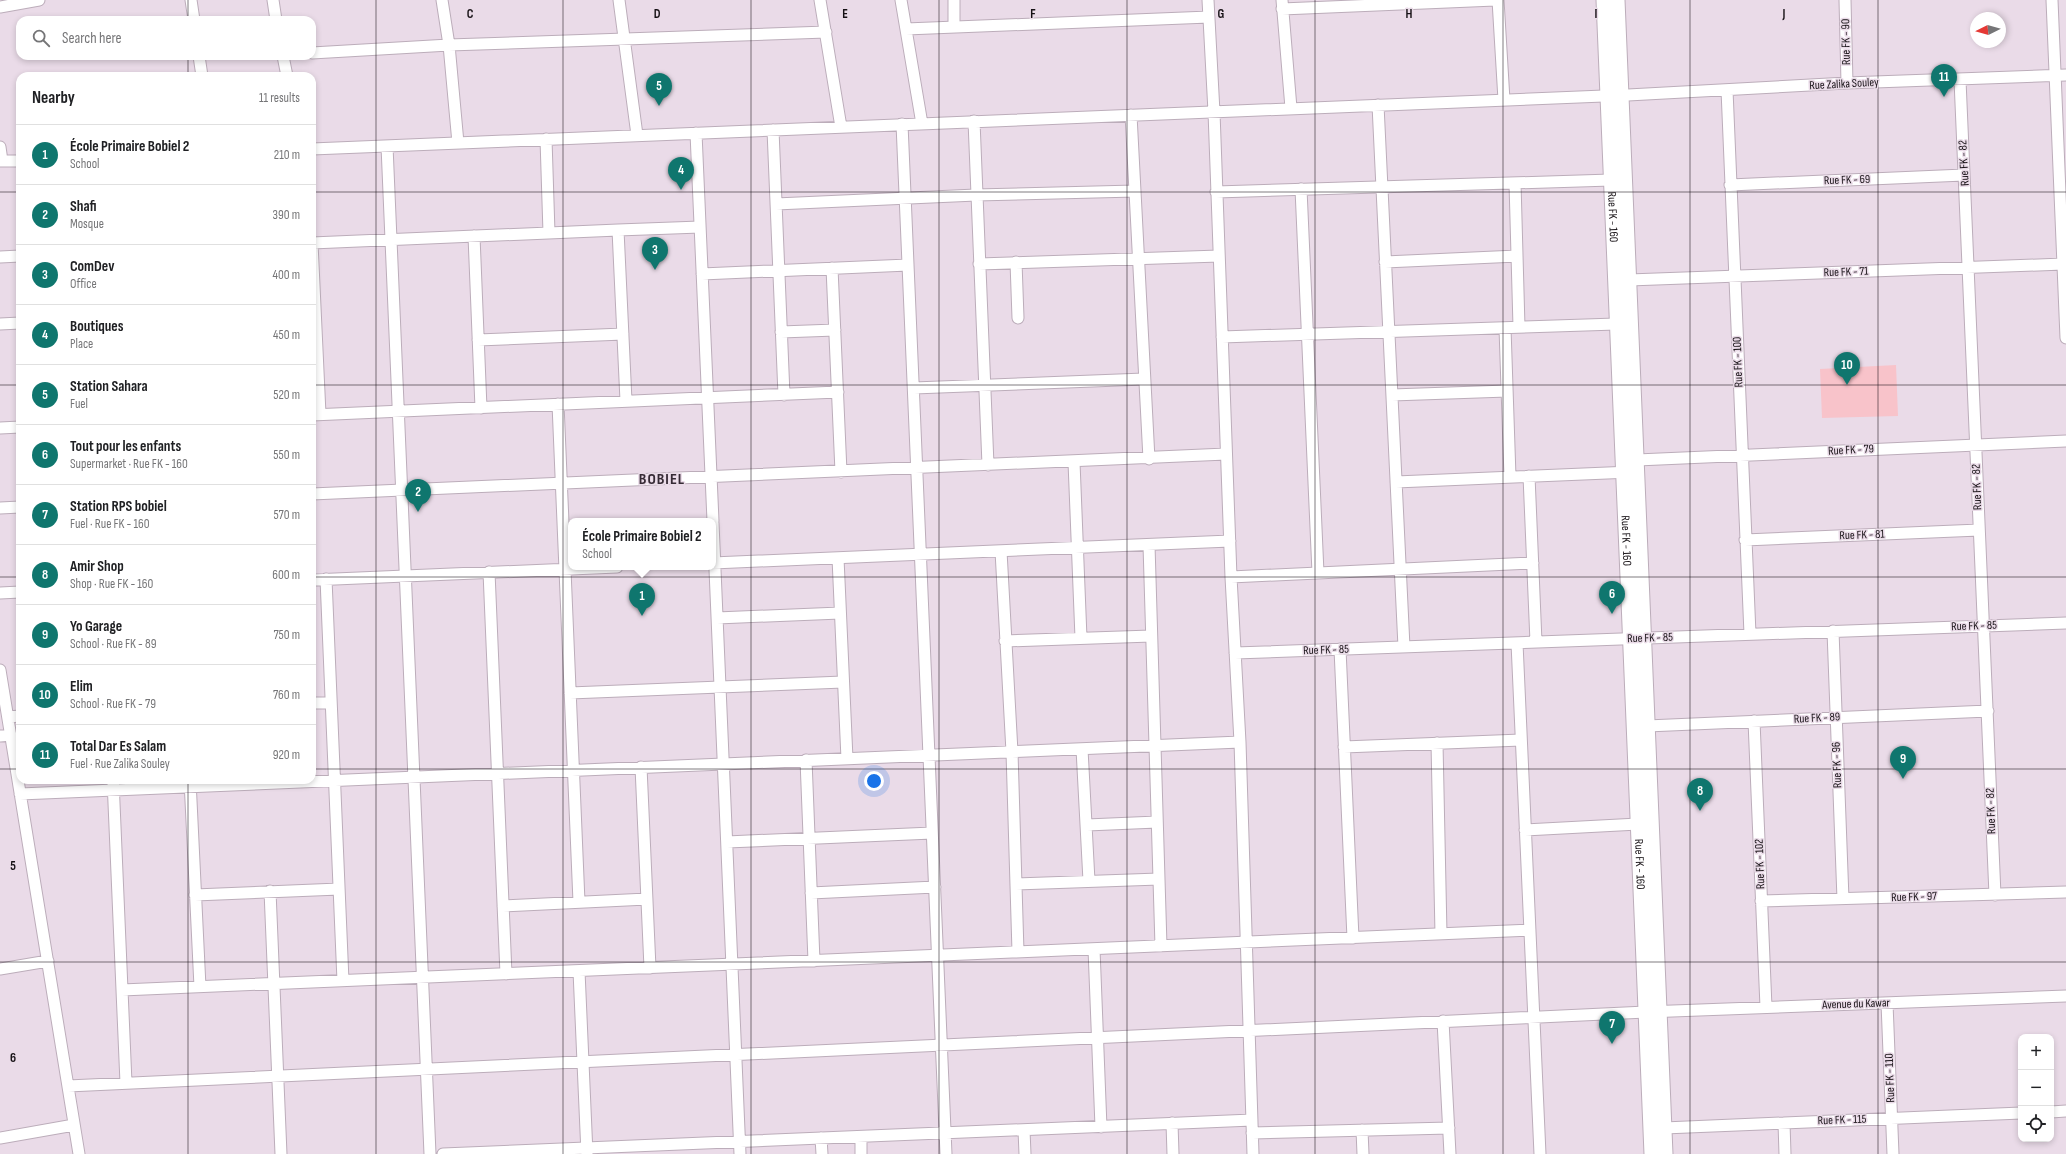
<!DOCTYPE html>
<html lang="en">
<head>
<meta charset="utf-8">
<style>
  body { margin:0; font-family:"Sofia Sans Condensed",sans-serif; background:#f2f2f2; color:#202124 }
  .controls { position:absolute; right:12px; bottom:12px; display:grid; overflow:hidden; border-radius:8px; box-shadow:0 2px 6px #0003 }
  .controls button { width:36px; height:36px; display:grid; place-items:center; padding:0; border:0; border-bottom:1px solid #e0e0e0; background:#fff; color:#202124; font:20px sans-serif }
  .compass { position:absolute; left:1970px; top:12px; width:36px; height:36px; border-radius:50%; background:#fff; box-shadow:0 2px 6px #0003; rotate:265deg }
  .you { position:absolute; left:874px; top:781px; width:14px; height:14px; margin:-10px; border:3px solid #fff; border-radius:50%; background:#1a73e8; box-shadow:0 0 0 6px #1a73e833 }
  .badge { display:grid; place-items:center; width:26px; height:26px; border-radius:50%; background:#0f766e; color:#fff; font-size:13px; font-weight:700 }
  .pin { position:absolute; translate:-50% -33px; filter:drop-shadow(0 1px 2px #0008) }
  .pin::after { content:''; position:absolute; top:21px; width:14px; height:12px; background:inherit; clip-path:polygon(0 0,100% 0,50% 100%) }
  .popup { position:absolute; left:568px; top:518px; width:148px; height:52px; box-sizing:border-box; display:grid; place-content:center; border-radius:8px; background:#fff; filter:drop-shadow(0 1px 3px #0005); font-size:13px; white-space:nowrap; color:#757577 }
  .popup b { font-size:15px; color:#202124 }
  .popup::after { content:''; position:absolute; left:50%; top:100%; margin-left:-8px; border:8px solid transparent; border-top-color:#fff }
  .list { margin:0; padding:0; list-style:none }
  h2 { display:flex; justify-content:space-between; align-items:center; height:52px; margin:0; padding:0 16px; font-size:17px }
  h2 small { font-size:13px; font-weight:400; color:#757577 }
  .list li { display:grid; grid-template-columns:26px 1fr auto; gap:12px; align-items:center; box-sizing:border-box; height:60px; padding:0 16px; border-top:1px solid #e0e0e0 }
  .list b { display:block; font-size:15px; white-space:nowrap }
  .list p { margin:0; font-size:13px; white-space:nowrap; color:#757577 }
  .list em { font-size:13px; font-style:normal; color:#757577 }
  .icon { flex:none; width:22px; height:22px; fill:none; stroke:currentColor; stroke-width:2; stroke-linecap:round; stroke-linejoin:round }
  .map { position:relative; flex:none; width:2066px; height:1154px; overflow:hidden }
  .search { position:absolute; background:#fff; box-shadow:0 2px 6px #0003; left:16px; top:16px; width:300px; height:44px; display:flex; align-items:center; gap:10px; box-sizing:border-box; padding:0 14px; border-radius:12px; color:#757577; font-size:15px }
  .panel { position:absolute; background:#fff; box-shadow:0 2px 6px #0003; left:16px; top:72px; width:300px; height:712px; border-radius:12px }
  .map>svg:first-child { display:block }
  .green { fill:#f8c3ca }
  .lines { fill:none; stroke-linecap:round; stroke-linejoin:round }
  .minor-casing { stroke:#bcadba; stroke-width:13 }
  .major-casing { stroke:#bcadba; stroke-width:17 }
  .minor { stroke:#fff; stroke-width:11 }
  .major { stroke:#fff; stroke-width:15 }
  .grid { fill:none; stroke:#161115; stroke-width:1; stroke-opacity:0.55 }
  .labels { text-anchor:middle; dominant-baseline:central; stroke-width:3; stroke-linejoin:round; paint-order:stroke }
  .street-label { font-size:12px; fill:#161115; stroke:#eadbe8 }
  .district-label { font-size:16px; font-weight:bold; letter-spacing:1px; fill:#362b35; stroke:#eadbe8 }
  .grid-label { font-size:13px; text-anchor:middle; font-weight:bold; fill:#161115; stroke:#eadbe8; stroke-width:3; stroke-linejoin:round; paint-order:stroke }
</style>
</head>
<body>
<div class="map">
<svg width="2066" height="1154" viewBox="0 0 2066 1154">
  <rect width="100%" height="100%" fill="#eadbe8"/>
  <path class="green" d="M1896,365l2,51 -76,2 -2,-49z"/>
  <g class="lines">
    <g class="minor-casing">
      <path id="minor" d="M191,0l3,20
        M273,0l3,20
        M442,0l7,45 9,98
        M619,0l18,135
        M820,0l21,127
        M901,0l21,124
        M954,0v27
        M1208,0l6,112 17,465 9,165 13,412
        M1282,0l9,108
        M1498,0l6,100
        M1845,0l2,83
        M2052,0l14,338
        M0,7l39,-7
        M1282,9l213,-9
        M906,29l303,-12
        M312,53l137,-8 377,-13
        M199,56l3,20
        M283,56l4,20
        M1960,80l35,815
        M1727,90l23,544
        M1378,105l26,542
        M1131,115l18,344
        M974,121l14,344
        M902,124l44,1030
        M773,130l11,265
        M696,133l17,388
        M546,139l3,94
        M387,146l43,1008
        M0,147l2,14
        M312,149l1316,-54 219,-12 219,-8
        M0,161h20
        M1515,183l4,144
        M1730,185l234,-10
        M1301,189l17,384
        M1216,192l395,-12
        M776,204l200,-9 159,-4
        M618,230l82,-3
        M474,236l7,172
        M312,243l306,-13 8,171
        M312,243l8,171
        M0,257l20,-1
        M1016,262l2,56
        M1385,262l132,-6
        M979,264l240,-8
        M832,268l9,204
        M702,274l206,-9
        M1629,280l434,-16
        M0,324l20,-1
        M1505,328l5,149
        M781,332l54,-2
        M1222,337l394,-13
        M478,340l145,-6
        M914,388l230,-9
        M1392,395l115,-4
        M558,404l21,498
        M312,415l526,-23
        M0,428l20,-1
        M1637,460l429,-19
        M1074,462l7,176
        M1529,476l7,166
        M1396,482l235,-10
        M312,494l914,-40
        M0,508l20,-1
        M713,523l27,631
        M1745,540l234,-10
        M1149,545l12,401
        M1001,551l11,201 6,200
        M838,558l9,201
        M713,563l517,-22
        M489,572l17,402
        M1231,577l302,-14
        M326,579l17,402
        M312,580l305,-13
        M0,593l20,-1
        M717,618l123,-5
        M1833,631l10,268
        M1005,641l146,-5
        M1517,643l23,511
        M1340,649l13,289
        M1235,653l831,-30
        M0,670l79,484
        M570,693l273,-11
        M312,703h19
        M8,717l12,-1
        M1754,721l12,286
        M1647,726l341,-15
        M0,736l11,-1
        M1437,743l4,191
        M1344,747l177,-7
        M1082,749l7,132
        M806,760l8,201
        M641,767l9,201
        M113,780l13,303
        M190,780l10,207
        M20,794l1220,-52
        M1087,825l70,-3
        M1525,830l113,-6
        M727,842l205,-9
        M1016,884l143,-5
        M270,891l11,263
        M811,893l124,-6
        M195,895l144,-6
        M1761,901l305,-9
        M503,906l144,-7
        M1094,949l7,178
        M0,969l48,-8
        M579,971l8,183
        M122,990l1408,-60
        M1887,1003l6,151
        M1443,1021l7,133
        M68,1086l1578,-74 420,-16
        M2051,1112l15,-1
        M1172,1123l1,31
        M1784,1123l1,31
        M1664,1128l357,-15
        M1024,1130l1,24
        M1362,1130l1,24
        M1252,1133l197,-5
        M861,1137v17
        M0,1138l74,-13
        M821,1138l1,16
        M443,1154l809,-34"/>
    </g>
    <g class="major-casing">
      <g id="major">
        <path id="s1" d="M1604,0l48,1154"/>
        <path d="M1617,0l48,1154"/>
      </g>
    </g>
    <use href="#minor" class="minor"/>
    <use href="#major" class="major"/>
  </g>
  <path class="grid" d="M188,0v20M376,0v1154M563,0v1154M751,0v1154M939,0v1154M1127,0v1154M1315,0v1154M1503,0v1154M1690,0v1154M1878,0v1154M188,56v20M0,192h20M312,192h1754M0,385h20M312,385h1754M0,577h20M312,577h1754M0,769h20M312,769h1754M188,780v374M0,962h2066"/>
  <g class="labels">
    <g class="street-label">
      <text transform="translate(1846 42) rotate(-91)">Rue FK - 90</text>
      <text transform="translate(1844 84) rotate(-3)">Rue Zalika Souley</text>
      <text transform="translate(1964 163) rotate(-93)">Rue FK - 82</text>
      <text transform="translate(1847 180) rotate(-2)">Rue FK - 69</text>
      <text stroke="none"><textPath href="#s1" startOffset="217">Rue FK - 160</textPath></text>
      <text transform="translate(1846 272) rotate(-2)">Rue FK - 71</text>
      <text transform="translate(1738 362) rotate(-92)">Rue FK - 100</text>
      <text transform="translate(1851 450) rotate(-3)">Rue FK - 79</text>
      <text transform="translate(1977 487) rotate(-92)">Rue FK - 82</text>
      <text transform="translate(1862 535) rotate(-2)">Rue FK - 81</text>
      <text stroke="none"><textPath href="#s1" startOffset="541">Rue FK - 160</textPath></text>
      <text transform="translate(1974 626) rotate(-2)">Rue FK - 85</text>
      <text transform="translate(1650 638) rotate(-2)">Rue FK - 85</text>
      <text transform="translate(1326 650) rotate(-2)">Rue FK - 85</text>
      <text transform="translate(1817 718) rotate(-3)">Rue FK - 89</text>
      <text transform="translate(1837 765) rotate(-92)">Rue FK - 96</text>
      <text transform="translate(1991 811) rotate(-92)">Rue FK - 82</text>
      <text transform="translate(1760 864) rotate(-92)">Rue FK - 102</text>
      <text stroke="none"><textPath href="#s1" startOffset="865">Rue FK - 160</textPath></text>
      <text transform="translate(1914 897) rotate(-2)">Rue FK - 97</text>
      <text transform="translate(1856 1004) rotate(-2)">Avenue du Kawar</text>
      <text transform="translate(1890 1078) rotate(-92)">Rue FK - 110</text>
      <text transform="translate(1842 1120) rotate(-2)">Rue FK - 115</text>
    </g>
    <g class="district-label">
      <text x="662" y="479">BOBIEL</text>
    </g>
  </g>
  <g class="grid-label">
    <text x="470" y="18">C</text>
    <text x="657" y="18">D</text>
    <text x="845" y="18">E</text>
    <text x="1033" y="18">F</text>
    <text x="1221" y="18">G</text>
    <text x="1409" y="18">H</text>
    <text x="1596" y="18">I</text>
    <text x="1784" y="18">J</text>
    <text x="13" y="870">5</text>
    <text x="13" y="1062">6</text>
  </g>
</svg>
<div class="controls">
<button>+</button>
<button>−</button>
<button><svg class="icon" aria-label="locate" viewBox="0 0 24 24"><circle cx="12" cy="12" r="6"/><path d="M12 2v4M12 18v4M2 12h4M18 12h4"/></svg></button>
</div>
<svg class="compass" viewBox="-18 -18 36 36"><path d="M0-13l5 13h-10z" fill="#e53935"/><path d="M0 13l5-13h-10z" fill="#757577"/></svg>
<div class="you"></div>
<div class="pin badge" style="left:642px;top:616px">1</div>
<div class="popup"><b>École Primaire Bobiel 2</b>School</div>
<div class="pin badge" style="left:418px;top:512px">2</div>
<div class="pin badge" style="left:655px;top:270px">3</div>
<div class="pin badge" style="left:681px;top:190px">4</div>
<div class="pin badge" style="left:659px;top:106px">5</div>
<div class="pin badge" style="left:1612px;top:614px">6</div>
<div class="pin badge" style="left:1612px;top:1044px">7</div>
<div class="pin badge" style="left:1700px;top:811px">8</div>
<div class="pin badge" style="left:1903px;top:779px">9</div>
<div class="pin badge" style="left:1847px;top:385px">10</div>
<div class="pin badge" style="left:1944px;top:97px">11</div>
<div class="search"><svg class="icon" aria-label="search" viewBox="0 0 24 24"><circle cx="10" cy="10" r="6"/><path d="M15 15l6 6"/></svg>Search here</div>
<section class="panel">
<h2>Nearby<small>11 results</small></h2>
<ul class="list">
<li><span class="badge">1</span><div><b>École Primaire Bobiel 2</b><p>School</p></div><em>210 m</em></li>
<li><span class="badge">2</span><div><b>Shafi</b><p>Mosque</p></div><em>390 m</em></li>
<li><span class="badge">3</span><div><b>ComDev</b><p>Office</p></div><em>400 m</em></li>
<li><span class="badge">4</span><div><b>Boutiques</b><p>Place</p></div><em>450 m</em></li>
<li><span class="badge">5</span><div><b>Station Sahara</b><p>Fuel</p></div><em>520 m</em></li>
<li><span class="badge">6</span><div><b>Tout pour les enfants</b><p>Supermarket · Rue FK - 160</p></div><em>550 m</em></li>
<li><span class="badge">7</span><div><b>Station RPS bobiel</b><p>Fuel · Rue FK - 160</p></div><em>570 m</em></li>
<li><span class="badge">8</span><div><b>Amir Shop</b><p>Shop · Rue FK - 160</p></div><em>600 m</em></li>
<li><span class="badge">9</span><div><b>Yo Garage</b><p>School · Rue FK - 89</p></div><em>750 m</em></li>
<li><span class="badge">10</span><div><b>Elim</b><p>School · Rue FK - 79</p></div><em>760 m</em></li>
<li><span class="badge">11</span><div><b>Total Dar Es Salam</b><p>Fuel · Rue Zalika Souley</p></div><em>920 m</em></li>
</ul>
</section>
</div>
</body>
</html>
